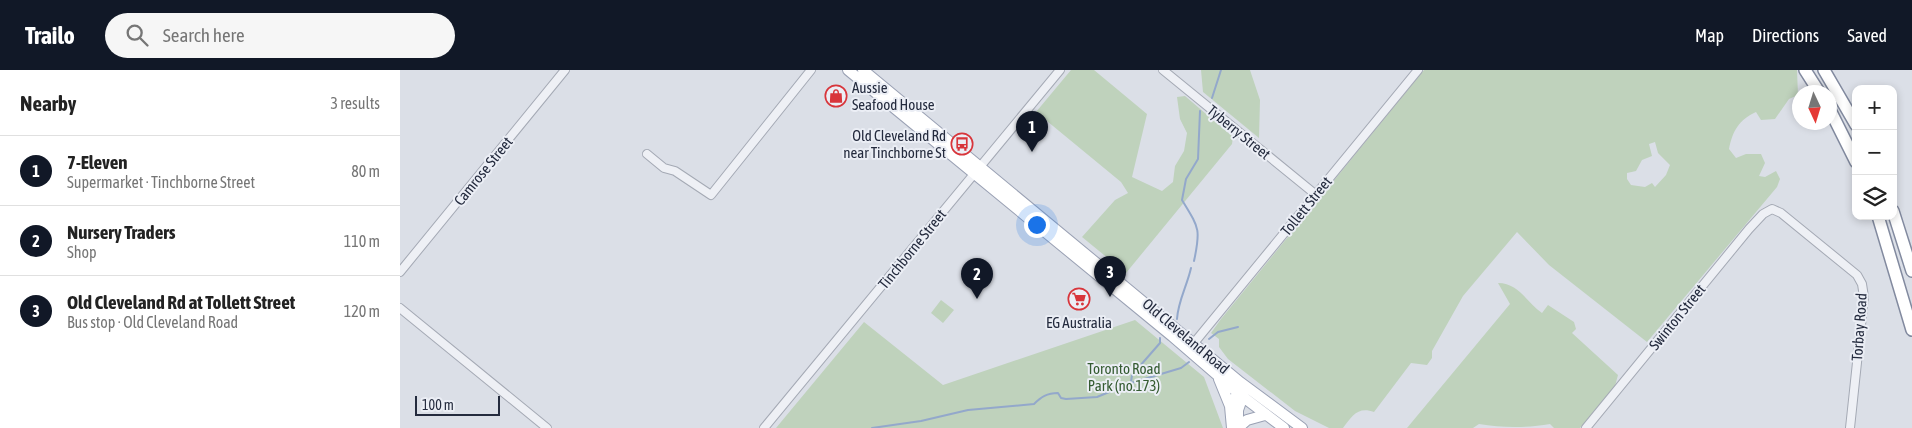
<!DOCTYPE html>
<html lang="en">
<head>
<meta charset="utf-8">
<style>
  body { margin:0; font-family:"Asap Condensed",sans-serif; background:#f6f6f6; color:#222 }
  .controls { position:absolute; right:15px; top:15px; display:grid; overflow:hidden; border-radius:10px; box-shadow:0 2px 8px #0003 }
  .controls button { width:45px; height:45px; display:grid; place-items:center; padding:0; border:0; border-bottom:1px solid #e0e0e0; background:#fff; color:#222; font:25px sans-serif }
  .compass { position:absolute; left:1392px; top:15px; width:45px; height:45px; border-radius:50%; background:#fff; box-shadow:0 2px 8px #0003; rotate:176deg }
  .scale { position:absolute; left:15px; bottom:12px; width:85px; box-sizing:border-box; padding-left:5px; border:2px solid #242b3e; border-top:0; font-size:14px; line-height:18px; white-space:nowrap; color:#242b3e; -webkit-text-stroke:4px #ebeef5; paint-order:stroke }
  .you { position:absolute; left:636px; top:154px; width:18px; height:18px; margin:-12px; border:4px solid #fff; border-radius:50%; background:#1a73e8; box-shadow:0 0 0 8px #1a73e833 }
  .badge { display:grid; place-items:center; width:32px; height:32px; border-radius:50%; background:#111827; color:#fff; font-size:16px; font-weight:700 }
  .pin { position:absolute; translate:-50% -41px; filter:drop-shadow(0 1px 2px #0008) }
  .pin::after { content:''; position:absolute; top:26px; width:18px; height:15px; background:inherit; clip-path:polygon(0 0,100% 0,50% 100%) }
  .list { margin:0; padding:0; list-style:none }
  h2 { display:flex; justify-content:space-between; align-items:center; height:65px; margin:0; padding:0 20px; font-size:21px }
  h2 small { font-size:16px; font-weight:400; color:#767676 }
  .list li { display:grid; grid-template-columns:32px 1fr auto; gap:15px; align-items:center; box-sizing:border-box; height:70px; padding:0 20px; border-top:1px solid #e0e0e0 }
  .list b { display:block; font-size:19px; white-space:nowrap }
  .list p { margin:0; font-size:16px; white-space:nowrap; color:#767676 }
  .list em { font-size:16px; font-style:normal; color:#767676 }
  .icon { flex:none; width:28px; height:28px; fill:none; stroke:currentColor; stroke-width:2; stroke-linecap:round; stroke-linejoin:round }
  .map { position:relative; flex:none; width:1512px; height:358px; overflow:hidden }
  header { display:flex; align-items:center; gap:30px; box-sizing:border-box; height:70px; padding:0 25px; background:#111827; color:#fff }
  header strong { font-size:24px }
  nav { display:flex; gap:28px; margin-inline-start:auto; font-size:18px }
  .search { width:350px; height:45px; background:#f6f6f6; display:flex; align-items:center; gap:12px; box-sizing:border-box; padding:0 18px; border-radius:28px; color:#767676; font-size:19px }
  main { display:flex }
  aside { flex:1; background:#fff }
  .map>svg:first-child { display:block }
  .green { fill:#bfd2bc; fill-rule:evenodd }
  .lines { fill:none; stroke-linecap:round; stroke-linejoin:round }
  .stream { stroke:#93a8cb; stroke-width:2 }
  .minor-casing { stroke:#a4a9b4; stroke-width:10 }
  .major-casing { stroke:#9aa1b4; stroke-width:12 }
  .highway-casing { stroke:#828a9f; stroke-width:14 }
  .minor { stroke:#eef0f5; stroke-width:8 }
  .major { stroke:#fff; stroke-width:10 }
  .highway { stroke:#fff; stroke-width:11 }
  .labels { text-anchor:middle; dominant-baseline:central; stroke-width:4; stroke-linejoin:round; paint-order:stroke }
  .poi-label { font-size:15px; fill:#242b3e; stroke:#ebeef5; text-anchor:start }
  .street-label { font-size:15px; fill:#242b3e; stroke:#ebeef5 }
  .park-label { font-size:15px; fill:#345b31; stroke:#ebeef5 }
</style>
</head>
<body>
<header>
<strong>Trailo</strong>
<div class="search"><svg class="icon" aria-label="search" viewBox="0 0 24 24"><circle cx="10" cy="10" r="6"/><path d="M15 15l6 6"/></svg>Search here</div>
<nav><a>Map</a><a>Directions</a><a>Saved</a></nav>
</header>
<main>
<aside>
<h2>Nearby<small>3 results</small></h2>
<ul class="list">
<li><span class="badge">1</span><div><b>7-Eleven</b><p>Supermarket · Tinchborne Street</p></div><em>80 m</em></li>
<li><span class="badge">2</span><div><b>Nursery Traders</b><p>Shop</p></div><em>110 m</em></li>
<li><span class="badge">3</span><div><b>Old Cleveland Rd at Tollett Street</b><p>Bus stop · Old Cleveland Road</p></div><em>120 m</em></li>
</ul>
</aside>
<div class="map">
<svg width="1512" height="358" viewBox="0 0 1512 358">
  <rect width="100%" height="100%" fill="#dbdfe7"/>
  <path class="green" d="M671,0h23l53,44 -15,63 30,14 11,-9 2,-16 9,-15 3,-18 -7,-14 -3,-22 8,-1 48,41 -1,7 -106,129 -44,-36 33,-37 13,-7 -7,-11 -85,-70z
    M801,0h49l10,30 -1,38 -56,-46z
    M1024,0h373l1,25 -9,4 -14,20 -14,1 -5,-8c-17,8 -23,18 -27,37l7,9 10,-4h15l4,9 -6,13 6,1 11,-6 4,8 -3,8 -130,155 -98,-77 -32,-33 -54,64 -31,55v7l-5,7 -16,-2 -37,49c-16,-6 -22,4 -31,16h-14l-34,-17 -67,-52 -9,-12v-8l-8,-6 10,-14zM1255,72l3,11 12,12 -4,10 -11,12 -3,-4 -7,4 -14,-2 -4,-6v-6l9,-2 6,-11 10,-4 -3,-12z
    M1098,213c21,0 29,20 44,30l6,-8 26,17 2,7 -4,4 46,42 -3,11 -35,42h-26l-4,-4c-22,4 -48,4 -71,0l-6,4h-66l103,-124z
    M541,230l13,10 -11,13 -12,-10z
    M735,250l69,57 19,51h-447l88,-106 79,63z"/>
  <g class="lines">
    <path class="stream" d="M812,28l9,-28
      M794,191c7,-32 5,-33 -12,-61l4,-21 12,-20 2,-48
      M777,249c1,-18 10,-33 14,-51
      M809,269l9,-7 20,-5
      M731,312l1,-7 28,-32v-5
      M472,358l49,-7 47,-11 66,-6c7,-7 13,-11 24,-11l3,5 5,1 31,-2 34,-14 50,-15 8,-6"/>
    <g class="minor-casing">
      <path id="minor" d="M763,0l152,124
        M247,84l17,14 11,3 36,24 100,-125
        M0,202l165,-202
        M0,238l147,120
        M794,273l224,-273
        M364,358l296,-358
        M1186,358l163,-199 14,-15 9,-5 9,4 76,62 5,9 2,13 -14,131"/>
    </g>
    <g class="major-casing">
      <path id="major" d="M448,0l324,266 66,57 46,35
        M463,0l377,312 62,46
        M819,309l11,27
        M832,358l-2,-22 10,-17
        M838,358v-18l6,-17
        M838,358l9,-8 18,-5"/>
    </g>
    <g class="highway-casing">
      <path id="highway" d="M1405,0l14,22
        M1424,0l32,55
        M1430,40l26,52
        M1493,141l19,60
        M1478,146l34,114"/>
    </g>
    <use href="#minor" class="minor"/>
    <use href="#major" class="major"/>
    <use href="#highway" class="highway"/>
  </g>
  <defs>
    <g id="shop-ring" transform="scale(1.125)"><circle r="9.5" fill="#ebeef5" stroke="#d8353b" stroke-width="1.5"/><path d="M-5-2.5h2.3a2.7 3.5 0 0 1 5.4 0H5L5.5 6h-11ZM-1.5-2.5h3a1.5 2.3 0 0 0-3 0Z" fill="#d8353b"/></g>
    <g id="bus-ring" transform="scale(1.125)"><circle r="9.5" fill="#ebeef5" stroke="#d8353b" stroke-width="1.5"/><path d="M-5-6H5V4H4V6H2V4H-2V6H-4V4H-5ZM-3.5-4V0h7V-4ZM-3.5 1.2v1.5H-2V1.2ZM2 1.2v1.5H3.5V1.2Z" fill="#d8353b"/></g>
    <g id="supermarket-ring" transform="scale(1.125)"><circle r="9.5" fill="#ebeef5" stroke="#d8353b" stroke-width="1.5"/><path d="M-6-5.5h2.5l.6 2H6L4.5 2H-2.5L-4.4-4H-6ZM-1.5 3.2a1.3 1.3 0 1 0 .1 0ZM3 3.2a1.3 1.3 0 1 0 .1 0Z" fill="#d8353b"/></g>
  </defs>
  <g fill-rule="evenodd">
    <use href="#shop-ring" x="436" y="26"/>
    <use href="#bus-ring" x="562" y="74"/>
    <use href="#supermarket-ring" x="679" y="229"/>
  </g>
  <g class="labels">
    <g class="poi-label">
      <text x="452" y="17">Aussie<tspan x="452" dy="17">Seafood House</tspan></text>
      <text x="546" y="65" text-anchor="end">Old Cleveland Rd<tspan x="546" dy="17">near Tinchborne St</tspan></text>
      <text x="679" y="252" text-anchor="middle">EG Australia</text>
    </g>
    <g class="street-label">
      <text transform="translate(839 62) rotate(39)">Tyberry Street</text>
      <text transform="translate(83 101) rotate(-51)">Camrose Street</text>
      <text transform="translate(906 136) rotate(-51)">Tollett Street</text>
      <text transform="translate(512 179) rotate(-51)">Tinchborne Street</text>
      <text transform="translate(1277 247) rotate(-51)">Swinton Street</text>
      <text transform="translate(1459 257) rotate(-86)">Torbay Road</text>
      <text transform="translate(786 266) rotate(40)">Old Cleveland Road</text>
    </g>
    <g class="park-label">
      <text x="724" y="298">Toronto Road<tspan x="724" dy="17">Park (no.173)</tspan></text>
    </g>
  </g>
</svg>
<div class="controls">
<button>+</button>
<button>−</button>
<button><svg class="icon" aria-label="layers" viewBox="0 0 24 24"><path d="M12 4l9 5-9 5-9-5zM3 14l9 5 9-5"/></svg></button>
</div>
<svg class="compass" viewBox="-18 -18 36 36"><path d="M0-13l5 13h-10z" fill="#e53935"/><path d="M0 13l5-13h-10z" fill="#767676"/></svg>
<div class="scale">100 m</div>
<div class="you"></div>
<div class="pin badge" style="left:632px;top:82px">1</div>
<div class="pin badge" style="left:577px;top:229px">2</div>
<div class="pin badge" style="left:710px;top:227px">3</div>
</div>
</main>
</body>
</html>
